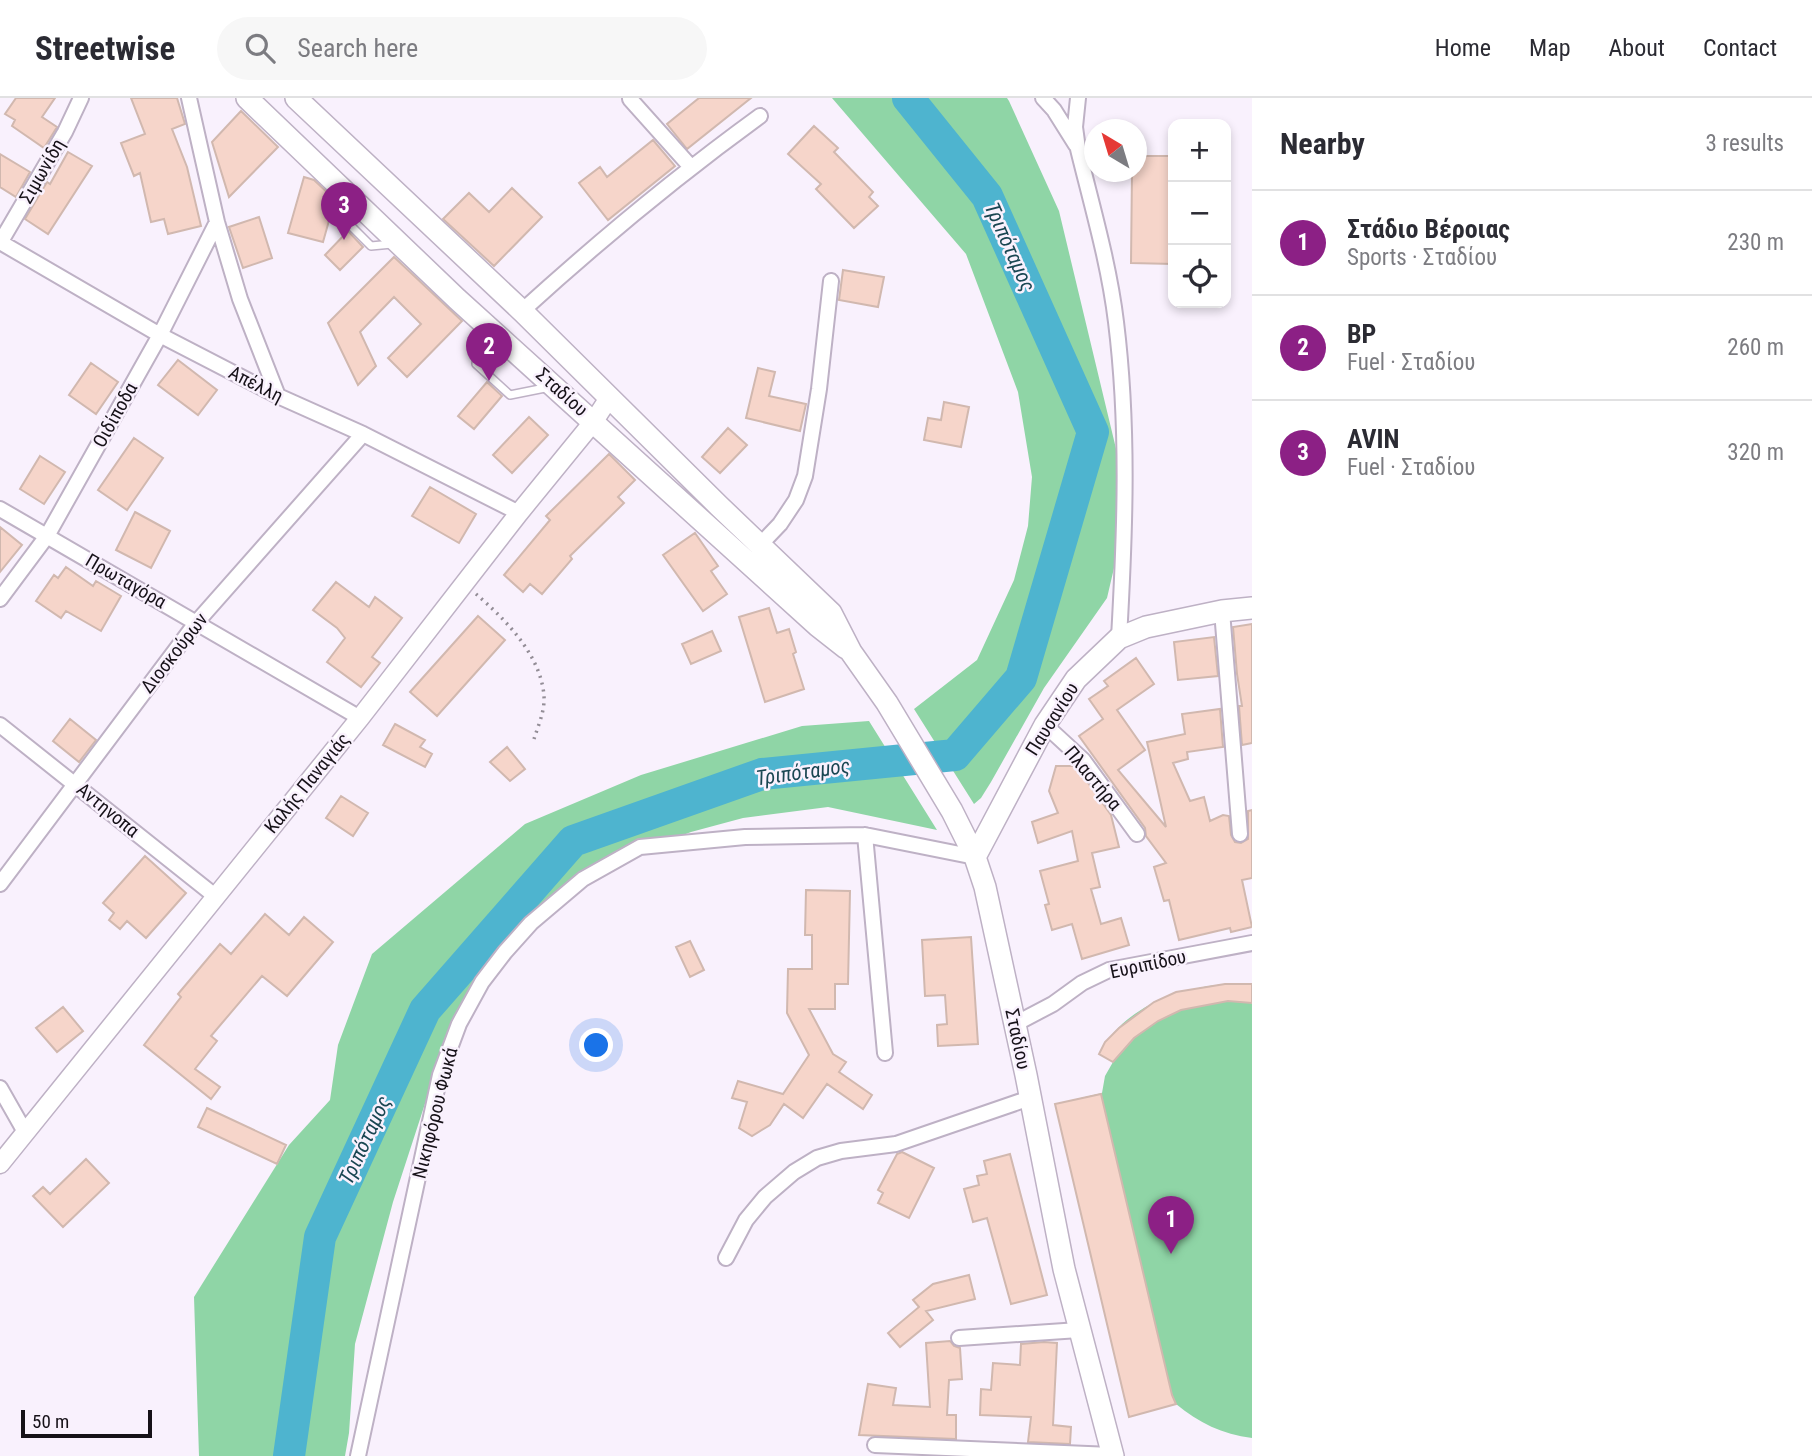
<!DOCTYPE html>
<html lang="en">
<head>
<meta charset="utf-8">
<style>
  body { margin:0; font-family:"Roboto Condensed",sans-serif; background:#f7f7f7; color:#2b2b33 }
  .controls { position:absolute; right:21px; top:21px; display:grid; overflow:hidden; border-radius:14px; box-shadow:0 4px 10px #0003 }
  .controls button { width:63px; height:63px; display:grid; place-items:center; padding:0; border:0; border-bottom:2px solid #e1e1e2; background:#fff; color:#2b2b33; font:35px sans-serif }
  .compass { position:absolute; left:1084px; top:21px; width:63px; height:63px; border-radius:50%; background:#fff; box-shadow:0 4px 10px #0003; rotate:322deg }
  .scale { position:absolute; left:21px; bottom:18px; width:131px; box-sizing:border-box; padding-left:7px; border:4px solid #161118; border-top:0; font-size:19px; line-height:24px; white-space:nowrap; color:#161118; -webkit-text-stroke:5px #f9f1fd; paint-order:stroke }
  .you { position:absolute; left:597px; top:948px; width:24px; height:24px; margin:-18px; border:5px solid #fff; border-radius:50%; background:#1a73e8; box-shadow:0 0 0 10px #1a73e833 }
  .badge { display:grid; place-items:center; width:46px; height:46px; border-radius:50%; background:#8c2085; color:#fff; font-size:23px; font-weight:700 }
  .pin { position:absolute; translate:-50% -58px; filter:drop-shadow(0 2px 4px #0008) }
  .pin::after { content:''; position:absolute; top:37px; width:24px; height:21px; background:inherit; clip-path:polygon(0 0,100% 0,50% 100%) }
  .list { margin:0; padding:0; list-style:none }
  h2 { display:flex; justify-content:space-between; align-items:center; height:91px; margin:0; padding:0 28px; font-size:30px }
  h2 small { font-size:23px; font-weight:400; color:#7c7c81 }
  .list li { display:grid; grid-template-columns:46px 1fr auto; gap:21px; align-items:center; box-sizing:border-box; height:105px; padding:0 28px; border-top:2px solid #e1e1e2 }
  .list b { display:block; font-size:26px; white-space:nowrap }
  .list p { margin:0; font-size:23px; white-space:nowrap; color:#7c7c81 }
  .list em { font-size:23px; font-style:normal; color:#7c7c81 }
  .icon { flex:none; width:38px; height:38px; fill:none; stroke:currentColor; stroke-width:2; stroke-linecap:round; stroke-linejoin:round }
  .map { position:relative; flex:none; width:1252px; height:1358px; overflow:hidden }
  header { display:flex; align-items:center; gap:42px; box-sizing:border-box; height:98px; padding:0 35px; background:#fff; border-bottom:2px solid #e1e1e2 }
  header strong { font-size:33px }
  nav { display:flex; gap:38px; margin-inline-start:auto; font-size:24px }
  .search { width:490px; height:63px; background:#f7f7f7; display:flex; align-items:center; gap:18px; box-sizing:border-box; padding:0 24px; border-radius:38px; color:#7c7c81; font-size:26px }
  main { display:flex }
  aside { flex:1; background:#fff }
  .map>svg:first-child { display:block }
  .green { fill:#8fd5a6 }
  .lines { fill:none; stroke-linecap:round; stroke-linejoin:round }
  .river { stroke:#4eb4cf; stroke-width:32 }
  .building { fill:#f6d5ca; stroke:#d1b8af; stroke-width:2 }
  .service-casing { stroke:#beb1c5; stroke-width:10 }
  .minor-casing { stroke:#beb1c5; stroke-width:18 }
  .tertiary-casing { stroke:#beb1c5; stroke-width:21 }
  .secondary-casing { stroke:#beb1c5; stroke-width:24 }
  .path { stroke:#938d96; stroke-width:3.5; stroke-dasharray:2 5; stroke-linecap:butt }
  .service { stroke:#fff; stroke-width:7 }
  .minor { stroke:#fff; stroke-width:14 }
  .tertiary { stroke:#fff; stroke-width:18 }
  .secondary { stroke:#fff; stroke-width:21 }
  .labels { text-anchor:middle; dominant-baseline:central; stroke-width:5; stroke-linejoin:round; paint-order:stroke }
  .street-label { font-size:19px; fill:#161118; stroke:#f9f1fd }
  .water-label { font-size:21px; font-style:italic; fill:#194652; stroke:#f9f1fd }
</style>
</head>
<body>
<header>
<strong>Streetwise</strong>
<div class="search"><svg class="icon" aria-label="search" viewBox="0 0 24 24"><circle cx="10" cy="10" r="6"/><path d="M15 15l6 6"/></svg>Search here</div>
<nav><a>Home</a><a>Map</a><a>About</a><a>Contact</a></nav>
</header>
<main>
<div class="map">
<svg width="1252" height="1358" viewBox="0 0 1252 1358">
  <rect width="100%" height="100%" fill="#f9f1fd"/>
  <path class="green" d="M832,0h175l2,3 50,110 59,246 7,64 -18,77 -63,90 -53,94 -10,16 -7,6 -60,-95 63,-49 37,-80 14,-54 4,-49 -14,-85 -52,-138z
    M869,623l68,109 -109,-23 -85,11 -52,14 -72,28 -79,51 -91,119 -56,172 -38,142 -6,89 -4,23h-146l-5,-159 95,-152 41,-45 8,-55 34,-91 153,-130 116,-49 161,-49z
    M1225,886h27v454c-30,-4 -53,-15 -76,-34l-47,13 -74,-313 47,-11 3,-17 8,-14 -14,-8c25,-47 77,-65 126,-70z"/>
  <g class="lines">
    <path class="river" d="M289,1358l31,-219 105,-227 148,-169 189,-67 193,-19 66,-77 72,-246 -106,-236 -79,-98"/>
  </g>
  <path class="building" d="M16,0h39l-13,19 15,10 -13,21 -32,-22 3,-6 -10,-6z
    M131,0h46l8,26 -13,5 15,38 14,59 -33,8 -4,-15 -13,3 -11,-49 -6,3 -13,-33 24,-9z
    M699,0h52l-64,51 -20,-25z
    M241,13l37,36 -49,50 -17,-55z
    M814,28l24,22 -4,4 39,40 -4,5 9,9 -24,22 -38,-39 5,-5 -33,-30z
    M653,42l22,26 -67,54 -29,-37 21,-16 7,10z
    M68,54l24,14 -44,68 -23,-15 22,-37 3,2z
    M0,56l30,18 -14,25 -16,-10z
    M1137,58h36v108l-42,-1 1,-91h5z
    M304,79l10,3 16,15 -4,13 6,2 -9,32 -35,-9z
    M512,90l30,29 -48,49 -51,-47 26,-26 20,19z
    M259,119l13,41 -29,10 -14,-41z
    M348,133l15,16 -23,23 -15,-15z
    M394,159l68,64 -55,56 -19,-19 33,-34 -27,-27 -34,35 16,34 -18,19 -30,-62z
    M843,172l41,7 -6,30 -39,-7z
    M178,262l39,30 -19,25 -40,-30z
    M91,265l27,19 -22,32 -27,-19z
    M758,270l17,4 -6,24 37,8 -6,27 -54,-13z
    M487,284l15,14 -28,33 -16,-13z
    M944,304l25,5 -8,40 -37,-7 4,-22 13,2z
    M529,319l19,18 -36,38 -19,-18z
    M728,330l19,17 -27,28 -18,-16z
    M134,340l29,20 -36,52 -29,-20z
    M609,356l26,26 -17,17 6,6 -54,53 2,3 -30,35 -12,-10 -7,8 -19,-17 46,-55 -4,-4z
    M40,358l25,16 -21,32 -24,-15z
    M430,389l46,27 -17,29 -47,-27z
    M135,414l35,19 -19,37 -35,-18z
    M0,429l22,18 -22,27z
    M695,435l23,33 -7,5 16,23 -24,17 -40,-56z
    M66,469l27,19 3,-5 25,15 -20,35 -35,-20 -5,7 -25,-17 18,-26 4,3z
    M336,484l33,25 6,-10 27,21 -30,39 8,6 -19,24 -34,-25 18,-24 -8,-10 -24,-18z
    M769,510l8,25 12,-4 7,23 -3,2 11,35 -39,13 -26,-85z
    M478,518l27,24 -68,76 -27,-24z
    M1252,526v119l-10,2 -3,-39h3l-5,-32 -4,-47z
    M712,533l9,20 -30,13 -9,-20z
    M1214,539l4,39 -40,4 -4,-38z
    M1136,560l18,26 -37,26 28,40 -27,20 48,57 -19,-85 38,-8 -3,-20 38,-5 3,38 -36,5 1,7 -15,4 17,38 14,-4 6,24 13,-6 6,1 2,19 4,7 6,1 7,-4v-28l4,-1v68l-10,2 10,47 -21,5 -1,-4 -51,12 -10,-40 -5,1 -10,-34 12,-4 -20,-27 -1,-8 -66,-92 24,-17 -14,-20 19,-13 -4,-5z
    M70,621l26,21 -17,22 -26,-21z
    M395,626l30,16 -5,7 12,7 -7,13 -42,-22z
    M507,649l18,22 -15,12 -20,-19z
    M1056,668h20l35,49 8,32 -27,6 8,34 -9,2 10,35 20,-6 8,27 -47,14 -10,-35 -20,6 -7,-25 4,-1 -9,-33 38,-10 -6,-30 -34,12 -6,-21 26,-9 -9,-22z
    M341,698l27,17 -15,23 -27,-18z
    M145,758l41,37 -40,45 -19,-17 -7,8 -11,-9 5,-7 -11,-10z
    M806,792l44,1 -2,93h-13v25h-26l24,45 13,8 -7,10 33,23 -9,14 -36,-25 -24,34 -19,-14 -14,21 -18,11 -13,-8 8,-26 -15,-4 6,-17 45,13 26,-39 -22,-42 1,-44h24v-34h-7z
    M265,816l24,21 15,-18 29,25 -46,54 -25,-20 -51,60 6,5 -22,28 25,18 -9,12 -67,-54 37,-48 -3,-3 42,-50 11,10z
    M971,839l7,107 -40,2 -1,-21 10,-1 -2,-29 -20,1 -3,-56z
    M690,843l14,29 -14,7 -14,-30z
    M1225,886h27v19l-24,-2 -47,9 -23,11 -24,17 -21,24 -14,-8 6,-12 14,-14 35,-26 22,-10z
    M63,909l20,24 -26,21 -21,-24z
    M1101,996l71,301 4,9 -47,13 -74,-313z
    M207,1010l79,37 -9,19 -79,-37z
    M902,1054l32,16 -25,50 -31,-15 5,-10 -5,-3 19,-36z
    M1010,1056l37,141 -36,9 -24,-86 -14,4 -9,-33 15,-4 -2,-9 10,-2 -3,-13z
    M86,1061l23,24 -46,44 -30,-31 10,-9 7,7z
    M969,1177l6,24 -49,12 7,9 -33,27 -12,-14 31,-26 -6,-7 20,-16z
    M950,1243l4,5 6,2 2,31 -13,1 -2,35h9v24l-97,-4 9,-51 28,4 -3,17 37,2 -4,-64z
    M1044,1244l13,1 -4,82 18,2 -1,17 -42,-2 3,-25 -51,-2 1,-26 10,1 2,-27 27,2 1,-21z"/>
  <g class="lines">
    <g class="service-casing">
      <path id="service" d="M343,99l-2,19 30,30 21,-2
        M480,225l-4,41 34,31 40,-8"/>
    </g>
    <g class="minor-casing">
      <path id="minor" d="M189,0l28,124 23,77 38,97
        M1043,0l11,12 22,35
        M1078,0l-3,29 3,22c14,57 31,115 38,173 13,105 9,210 3,316
        M630,1l60,67
        M0,144l160,93 118,61 85,38 156,79
        M0,145l65,-111 16,-34
        M522,213c77,-70 154,-134 238,-195
        M0,411l360,209
        M760,447l20,-21 16,-24 9,-24 14,-87 12,-108
        M0,501l47,-63 113,-201 57,-113
        M1222,513l18,223
        M0,627l215,171
        M1045,627l38,35 54,74
        M865,737l20,218
        M0,786l196,-261 167,-189
        M1015,926l38,-20 29,-21 27,-13 143,-27
        M0,990l25,44
        M726,1160l20,-38 19,-23 29,-25 23,-14 24,-7 55,-7 134,-46
        M959,1240l120,-8
        M875,1347l237,10
        M358,1358l82,-381 19,-51 23,-42 23,-30 26,-29 52,-44 57,-32 105,-10 120,-2 110,22"/>
    </g>
    <g class="tertiary-casing">
      <path id="tertiary" d="M0,1066l360,-446 159,-205 75,-92 15,-23"/>
    </g>
    <g class="secondary-casing">
      <path id="secondary" d="M247,0l210,201 361,327 28,22
        M296,0l226,213 197,195 112,107 20,39 36,51 65,108 23,46 10,30 41,188 38,194 49,187
        M975,759l70,-132 31,-46 43,-41 27,-11 76,-16 30,-3"/>
    </g>
    <path class="path" d="M476,496c29,25 65,61 68,102 1,15 -6,30 -10,43"/>
    <use href="#service" class="service"/>
    <use href="#minor" class="minor"/>
    <use href="#tertiary" class="tertiary"/>
    <use href="#secondary" class="secondary"/>
  </g>
  <g class="labels">
    <g class="street-label">
      <text transform="translate(42 73) rotate(-60)">Σιμωνίδη</text>
      <text transform="translate(256 286) rotate(27)">Απέλλη</text>
      <text transform="translate(562 294) rotate(42)">Σταδίου</text>
      <text transform="translate(115 317) rotate(-61)">Οιδίποδα</text>
      <text transform="translate(126 483) rotate(30)">Πρωταγόρα</text>
      <text transform="translate(174 555) rotate(-52)">Διοσκούρων</text>
      <text transform="translate(1052 621) rotate(-58)">Παυσανίου</text>
      <text transform="translate(1093 680) rotate(50)">Πλαστήρα</text>
      <text transform="translate(307 685) rotate(-51)">Καλής Παναγιάς</text>
      <text transform="translate(108 712) rotate(39)">Αντηνοπα</text>
      <text transform="translate(1148 866) rotate(-12)">Ευριπίδου</text>
      <text transform="translate(1018 941) rotate(78)">Σταδίου</text>
      <text transform="translate(435 1015) rotate(-76)">Νικηφόρου Φωκά</text>
    </g>
    <g class="water-label">
      <text transform="translate(1010 149) rotate(66)">Τριπόταμος</text>
      <text transform="translate(803 674) rotate(-8)">Τριπόταμος</text>
      <text transform="translate(365 1042) rotate(-65)">Τριπόταμος</text>
    </g>
  </g>
</svg>
<div class="controls">
<button>+</button>
<button>−</button>
<button><svg class="icon" aria-label="locate" viewBox="0 0 24 24"><circle cx="12" cy="12" r="6"/><path d="M12 2v4M12 18v4M2 12h4M18 12h4"/></svg></button>
</div>
<svg class="compass" viewBox="-18 -18 36 36"><path d="M0-13l5 13h-10z" fill="#e53935"/><path d="M0 13l5-13h-10z" fill="#7c7c81"/></svg>
<div class="scale">50 m</div>
<div class="you"></div>
<div class="pin badge" style="left:1171px;top:1156px">1</div>
<div class="pin badge" style="left:489px;top:283px">2</div>
<div class="pin badge" style="left:344px;top:142px">3</div>
</div>
<aside>
<h2>Nearby<small>3 results</small></h2>
<ul class="list">
<li><span class="badge">1</span><div><b>Στάδιο Βέροιας</b><p>Sports · Σταδίου</p></div><em>230 m</em></li>
<li><span class="badge">2</span><div><b>BP</b><p>Fuel · Σταδίου</p></div><em>260 m</em></li>
<li><span class="badge">3</span><div><b>AVIN</b><p>Fuel · Σταδίου</p></div><em>320 m</em></li>
</ul>
</aside>
</main>
</body>
</html>
